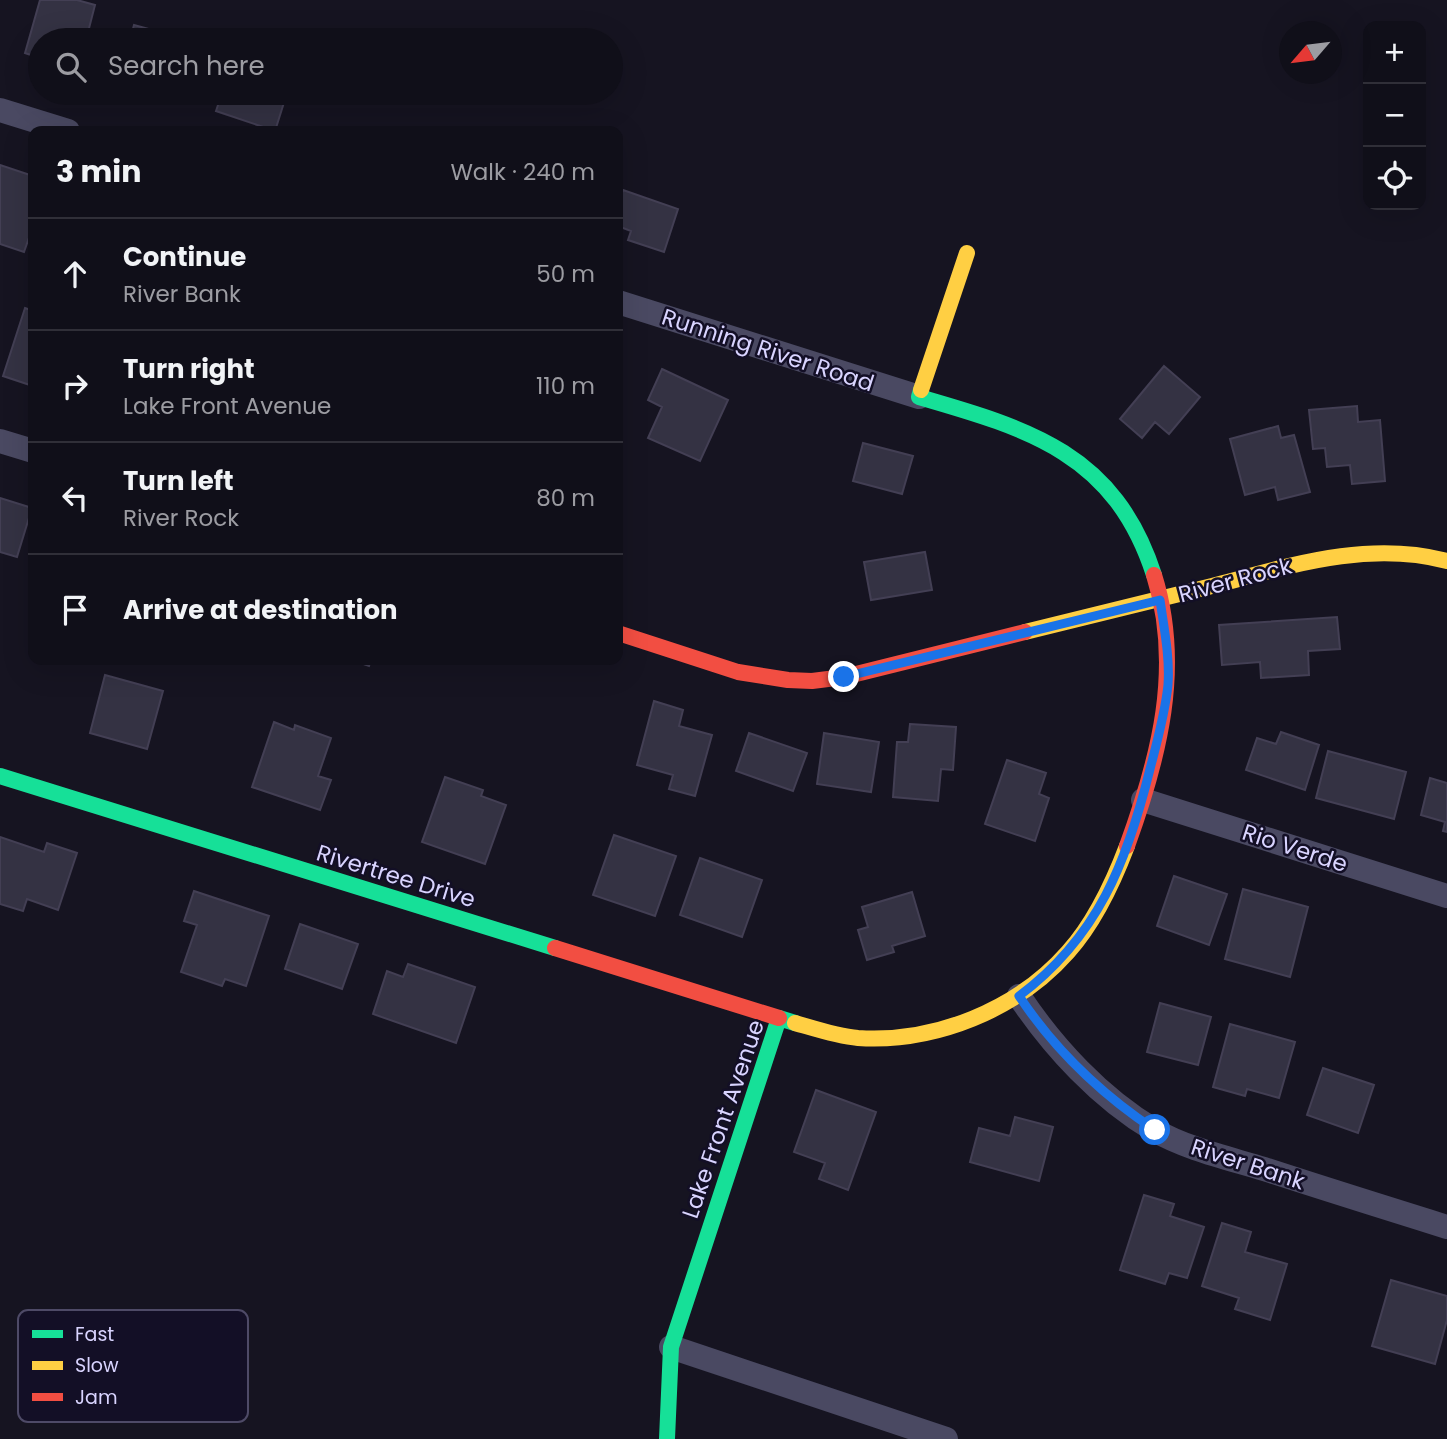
<!DOCTYPE html>
<html lang="en">
<head>
<meta charset="utf-8">
<style>
  body { margin:0; font-family:Poppins,sans-serif; background:#1e1d26; color:#f1f3f6 }
  .controls { position:absolute; right:21px; top:21px; display:grid; overflow:hidden; border-radius:14px; box-shadow:0 7px 28px #0002 }
  .controls button { width:63px; height:63px; display:grid; place-items:center; padding:0; border:0; border-bottom:2px solid #302f38; background:#100f19; color:#f1f3f6; font:35px sans-serif }
  .compass { position:absolute; left:1279px; top:21px; width:63px; height:63px; border-radius:50%; background:#100f19; box-shadow:0 7px 28px #0002; rotate:242deg }
  .stop { position:absolute; width:21px; height:21px; margin:-16px; border:5px solid #1a73e8; border-radius:50%; background:#fff }
  .stop.end { background:#1a73e8; border-color:#fff; box-shadow:0 2px 7px #0008 }
  .list { margin:0; padding:0; list-style:none }
  h2 { display:flex; justify-content:space-between; align-items:center; height:91px; margin:0; padding:0 28px; font-size:30px }
  h2 small { font-size:23px; font-weight:400; color:#9c9ca2 }
  .list li { display:grid; grid-template-columns:46px 1fr auto; gap:21px; align-items:center; box-sizing:border-box; height:112px; padding:0 28px; border-top:2px solid #302f38 }
  .list b { display:block; font-size:26px; white-space:nowrap }
  .list p { margin:0; font-size:23px; white-space:nowrap; color:#9c9ca2 }
  .list em { font-size:23px; font-style:normal; color:#9c9ca2 }
  .icon { flex:none; width:38px; height:38px; fill:none; stroke:currentColor; stroke-width:2; stroke-linecap:round; stroke-linejoin:round }
  .map { position:relative; flex:none; width:1447px; height:1439px; overflow:hidden }
  .search { position:absolute; background:#100f19; box-shadow:0 7px 28px #0002; left:28px; top:28px; width:595px; height:77px; display:flex; align-items:center; gap:18px; box-sizing:border-box; padding:0 24px; border-radius:38px; color:#9c9ca2; font-size:26px }
  .panel { position:absolute; background:#100f19; box-shadow:0 7px 28px #0002; left:28px; top:126px; width:595px; height:539px; border-radius:14px }
  .map>svg:first-child { display:block }
  .building { fill:#343243; stroke:#433f54; stroke-width:2 }
  .lines { fill:none; stroke-linecap:round; stroke-linejoin:round }
  .street { stroke:#4a4962; stroke-width:24 }
  .fast { stroke:#16e098; stroke-width:16 }
  .slow { stroke:#ffcf43; stroke-width:16 }
  .jam { stroke:#f24e42; stroke-width:16 }
  .route { stroke:#1a73e8; stroke-width:9 }
  .labels { text-anchor:middle; dominant-baseline:central; stroke-width:5; stroke-linejoin:round; paint-order:stroke }
  .street-label { font-size:23px; fill:#d9d4ff; stroke:#130f26 }
  .key { fill:#130f26; stroke:#4e4a67; stroke-width:2 }
  .key-label { font-size:19px; fill:#d9d4ff }
</style>
</head>
<body>
<div class="map">
<svg width="1447" height="1439" viewBox="0 0 1447 1439">
  <rect width="100%" height="100%" fill="#161421"/>
  <path class="building" d="M40,0h37l18,5 -9,35h-46v18l-15,-5z
    M134,25l55,15h-59z
    M222,93h65l-12,38 -59,-20z
    M0,165l33,11v50l-9,26 -24,-8z
    M623,190l55,19 -14,43 -36,-12 3,-9 -13,-5v-22z
    M25,308l8,3v75l-30,-10z
    M1164,366l36,31 -31,37 -14,-12 -13,16 -22,-19z
    M662,369l66,31 -28,61 -52,-23 14,-31 -14,-7z
    M1357,406l1,16 22,-2 5,61 -33,3 -2,-19 -23,2 -2,-19 -12,1 -4,-39z
    M1278,426l3,12 13,-3 16,57 -32,8 -3,-13 -30,8 -15,-56z
    M863,443l50,13 -11,38 -49,-13z
    M0,498l32,10 -15,49 -17,-5z
    M925,552l7,38 -61,10 -7,-38z
    M1337,617l3,32 -32,2 1,24 -48,3 -1,-16 -38,3 -3,-40z
    M352,660h19l-2,6z
    M105,675l58,16 -16,58 -57,-16z
    M654,701l29,9 -4,16 33,9 -17,61 -26,-7 4,-14 -36,-10z
    M274,722l20,8 1,-5 36,13 -13,38 13,4 -11,30 -68,-23z
    M910,724l46,3 -3,43 -12,-1 -3,32 -45,-4 4,-55h11z
    M1281,732l38,13 -14,45 -59,-20 11,-32 19,6z
    M749,733l58,20 -14,38 -57,-20z
    M824,733l55,9 -8,50 -54,-8z
    M1328,751l78,21 -12,47 -78,-21z
    M1007,760l39,13 -7,21 10,4 -14,43 -50,-17z
    M445,777l38,13 -2,6 25,9 -21,59 -63,-22z
    M1430,778l17,5v49l-4,-1 2,-9 -24,-7z
    M614,835l62,21 -21,60 -62,-21z
    M0,837l44,15 3,-9 30,10 -19,57 -31,-11 -4,12 -23,-7z
    M700,858l62,22 -20,57 -62,-22z
    M1174,876l53,18 -18,51 -52,-19z
    M1243,889l65,18 -18,70 -65,-18z
    M194,891l75,25 -23,70 -21,-7 -3,7 -41,-14 16,-47 -13,-4z
    M912,892l13,44 -33,10 2,6 -27,8 -9,-30 10,-3 -6,-20z
    M300,924l58,20 -16,45 -57,-20z
    M408,964l67,23 -19,56 -83,-29 14,-43 16,6z
    M1160,1003l51,14 -13,48 -51,-13z
    M1230,1024l65,18 -16,56 -32,-9 -2,7 -32,-9z
    M1323,1068l51,17 -16,48 -51,-18z
    M816,1090l60,22 -28,78 -29,-11 6,-16 -31,-11z
    M1015,1117l38,10 -14,54 -69,-19 9,-34 31,8z
    M1144,1195l30,9 -4,12 34,11 -17,51 -18,-5 -4,11 -45,-14z
    M1222,1223l29,9 -6,20 42,12 -17,56 -35,-11 4,-11 -37,-12z
    M1391,1280l56,16v24l-12,44 -63,-18z"/>
  <g class="lines">
    <path class="street" d="M0,110l68,21
      M618,302l301,95
      M0,441l33,10
      M1143,800l304,96
      M1019,996c34,51 81,102 135,134 33,19 74,28 110,39 61,20 122,39 183,58
      M671,1347l275,92"/>
    <path class="fast" d="M921,390l-2,7c111,32 196,57 235,178
      M0,776l555,172
      M667,1439l4,-92 108,-329 16,5"/>
    <path class="slow" d="M921,390l46,-137
      M1025,632c62,-15 124,-31 187,-46 77,-20 155,-46 235,-25
      M795,1023c21,6 41,13 63,15 77,5 159,-28 210,-86 27,-30 45,-69 59,-106"/>
    <path class="jam" d="M618,633l120,39 50,8 24,1 32,-4 181,-45
      M1127,846c32,-88 56,-179 27,-271
      M555,948l224,70"/>
  </g>
  <g class="lines">
    <path class="route" d="M844,677l316,-77c4,28 10,57 8,85 -3,29 -11,57 -18,84 -23,93 -52,168 -131,227 36,54 82,98 136,134"/>
  </g>
  <g class="labels">
    <g class="street-label">
      <text transform="translate(768 350) rotate(18)">Running River Road</text>
      <text transform="translate(1235 580) rotate(-15)">River Rock</text>
      <text transform="translate(1295 848) rotate(18)">Rio Verde</text>
      <text transform="translate(396 876) rotate(17)">Rivertree Drive</text>
      <text transform="translate(723 1119) rotate(-71)">Lake Front Avenue</text>
      <text transform="translate(1248 1164) rotate(18)">River Bank</text>
    </g>
  </g>
  <rect x="18" y="1310" width="230" height="112" rx="10" class="key"/>
  <rect x="32" y="1330" width="31" height="8" fill="#16e098"/>
  <rect x="32" y="1361" width="31" height="9" fill="#ffcf43"/>
  <rect x="32" y="1393" width="31" height="8" fill="#f24e42"/>
  <g class="key-label">
    <text x="75" y="1341">Fast</text>
    <text x="75" y="1372">Slow</text>
    <text x="75" y="1404">Jam</text>
  </g>
</svg>
<div class="controls">
<button>+</button>
<button>−</button>
<button><svg class="icon" aria-label="locate" viewBox="0 0 24 24"><circle cx="12" cy="12" r="6"/><path d="M12 2v4M12 18v4M2 12h4M18 12h4"/></svg></button>
</div>
<svg class="compass" viewBox="-18 -18 36 36"><path d="M0-13l5 13h-10z" fill="#e53935"/><path d="M0 13l5-13h-10z" fill="#9c9ca2"/></svg>
<div class="stop" style="left:1155px;top:1130px"></div>
<div class="stop end" style="left:844px;top:677px"></div>
<div class="search"><svg class="icon" aria-label="search" viewBox="0 0 24 24"><circle cx="10" cy="10" r="6"/><path d="M15 15l6 6"/></svg>Search here</div>
<section class="panel">
<h2>3 min<small>Walk · 240 m</small></h2>
<ul class="list">
<li><svg class="icon" aria-label="ahead" viewBox="0 0 24 24"><path d="M12 20V5M6 11l6-6 6 6"/></svg><div><b>Continue</b><p>River Bank</p></div><em>50 m</em></li>
<li><svg class="icon" aria-label="right" viewBox="0 0 24 24"><path d="M7 20v-9h11M14 6l5 5-5 5"/></svg><div><b>Turn right</b><p>Lake Front Avenue</p></div><em>110 m</em></li>
<li><svg class="icon" aria-label="left" viewBox="0 0 24 24"><path d="M17 20v-9H6M10 6l-5 5 5 5"/></svg><div><b>Turn left</b><p>River Rock</p></div><em>80 m</em></li>
<li><svg class="icon" aria-label="arrive" viewBox="0 0 24 24"><path d="M6 21V4h12l-3 4 3 4H6"/></svg><div><b>Arrive at destination</b></div></li>
</ul>
</section>
</div>
</body>
</html>
